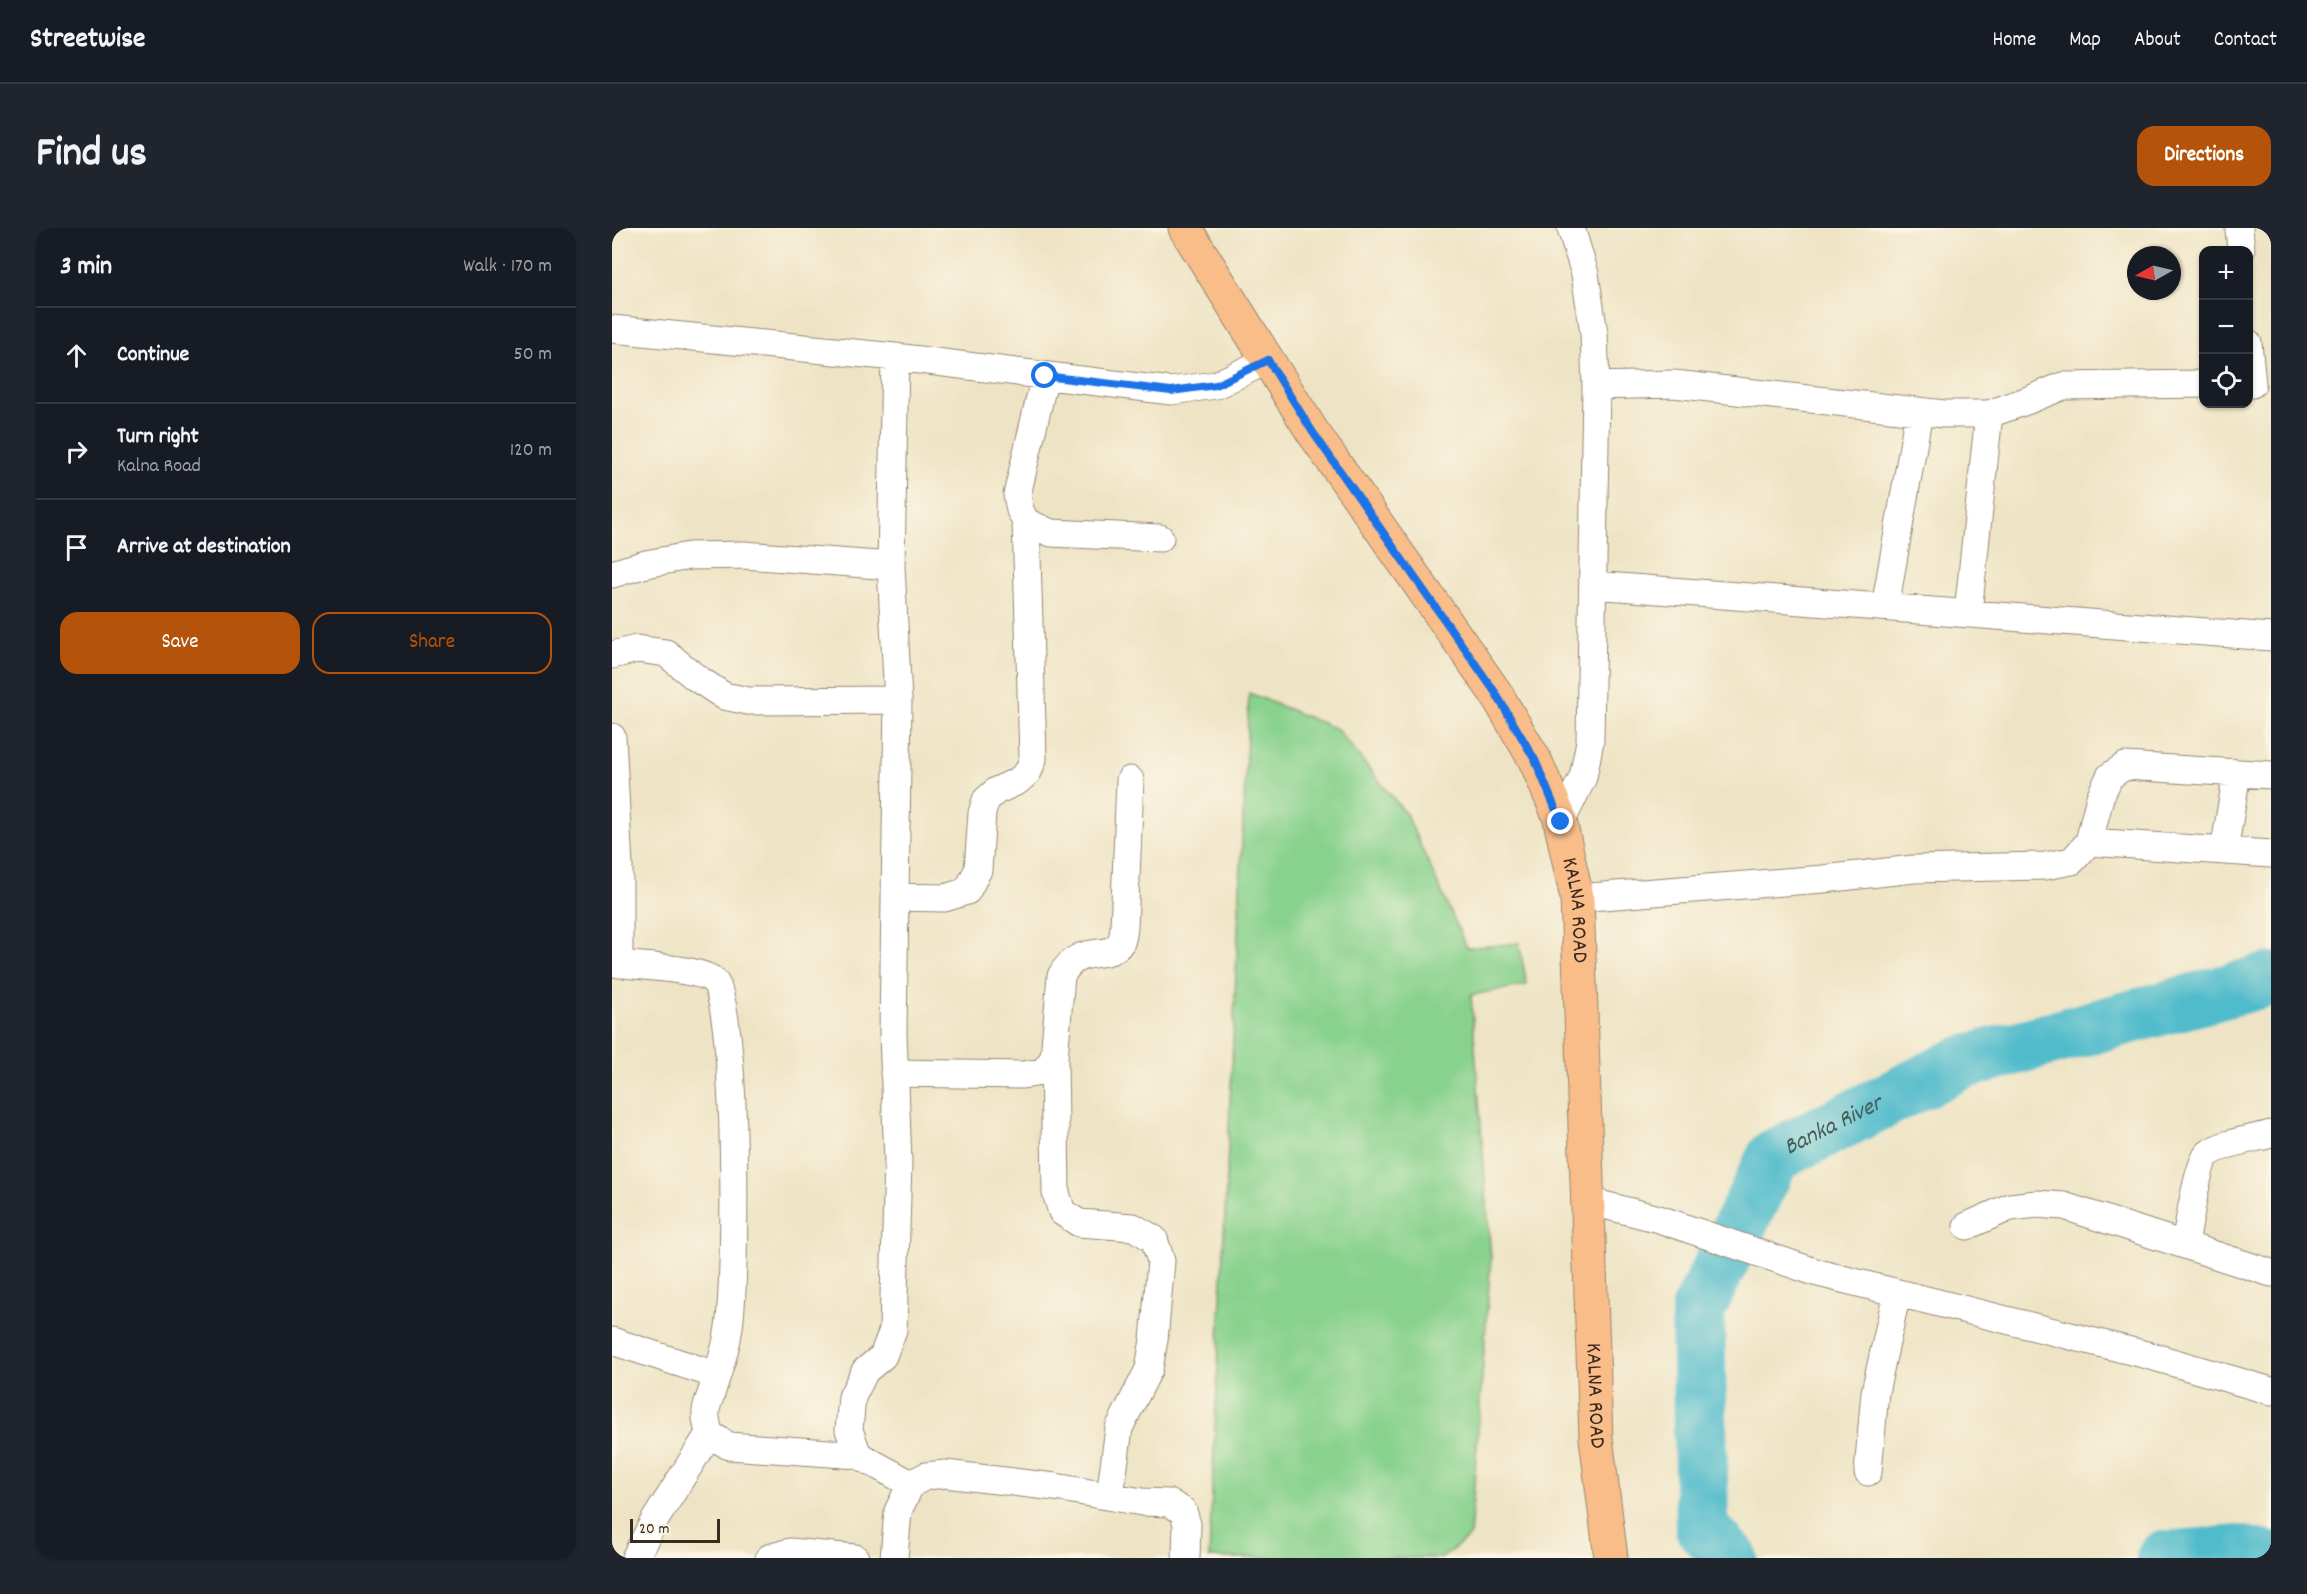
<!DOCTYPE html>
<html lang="en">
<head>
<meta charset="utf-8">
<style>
  body { margin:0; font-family:Dekko,sans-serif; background:#20242c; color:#f1f3f6 }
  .controls { position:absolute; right:18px; top:18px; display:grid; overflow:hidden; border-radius:12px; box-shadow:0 2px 4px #0004 }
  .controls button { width:54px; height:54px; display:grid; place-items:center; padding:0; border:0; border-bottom:2px solid #363941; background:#171b24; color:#f1f3f6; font:30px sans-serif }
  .compass { position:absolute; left:1515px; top:18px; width:54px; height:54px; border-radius:50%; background:#171b24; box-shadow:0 2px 4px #0004; rotate:262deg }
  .scale { position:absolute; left:18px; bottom:15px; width:90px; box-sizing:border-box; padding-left:6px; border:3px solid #3b2a1e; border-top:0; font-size:16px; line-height:21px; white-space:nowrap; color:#3b2a1e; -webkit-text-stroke:4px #fcf5e5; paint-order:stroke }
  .stop { position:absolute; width:18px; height:18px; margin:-14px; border:4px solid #1a73e8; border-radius:50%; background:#fff }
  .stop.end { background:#1a73e8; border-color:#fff; box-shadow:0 2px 6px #0008 }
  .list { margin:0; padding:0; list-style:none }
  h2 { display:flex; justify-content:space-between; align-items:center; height:78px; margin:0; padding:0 24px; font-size:26px }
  h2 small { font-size:20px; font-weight:400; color:#9ea1a6 }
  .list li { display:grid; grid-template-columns:39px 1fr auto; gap:18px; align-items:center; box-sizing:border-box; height:96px; padding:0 24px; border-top:2px solid #363941 }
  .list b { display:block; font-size:22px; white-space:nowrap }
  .list p { margin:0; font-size:20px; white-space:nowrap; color:#9ea1a6 }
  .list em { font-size:20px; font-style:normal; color:#9ea1a6 }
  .actions { display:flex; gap:12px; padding:18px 24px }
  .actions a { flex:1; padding:14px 0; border:2px solid #b45309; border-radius:18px; text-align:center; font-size:21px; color:#b45309 }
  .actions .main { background:#b45309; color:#fff }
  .icon { flex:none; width:33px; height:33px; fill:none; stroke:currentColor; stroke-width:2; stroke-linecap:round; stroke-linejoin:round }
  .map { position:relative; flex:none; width:1659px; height:1330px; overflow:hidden; border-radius:18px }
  header { display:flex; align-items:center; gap:36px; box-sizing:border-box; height:84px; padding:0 30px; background:#171b24; border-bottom:2px solid #363941 }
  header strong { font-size:28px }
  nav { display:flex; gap:33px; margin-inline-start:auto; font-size:21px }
  .intro { display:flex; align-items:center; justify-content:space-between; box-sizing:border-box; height:144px; padding:0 36px }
  h1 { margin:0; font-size:42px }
  .button { padding:15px 27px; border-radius:18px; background:#b45309; color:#fff; font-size:21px; font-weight:700 }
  main { display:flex; gap:36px; padding:0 36px }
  aside { flex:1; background:#171b24; border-radius:18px; box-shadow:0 2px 4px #0004 }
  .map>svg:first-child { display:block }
  .green { fill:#89d28e; stroke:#627e56; stroke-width:1.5 }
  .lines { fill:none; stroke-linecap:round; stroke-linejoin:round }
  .river { stroke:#50bbcb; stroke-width:54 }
  .minor-casing { stroke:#948772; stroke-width:29 }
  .primary-casing { stroke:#948772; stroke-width:35 }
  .minor { stroke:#fff; stroke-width:27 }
  .primary { stroke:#f8bd89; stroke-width:33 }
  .route { stroke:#1a73e8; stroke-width:8 }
  .labels { text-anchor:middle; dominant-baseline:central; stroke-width:4.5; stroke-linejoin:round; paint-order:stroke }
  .street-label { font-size:22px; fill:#3b2a1e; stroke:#fcf5e5 }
  .water-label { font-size:24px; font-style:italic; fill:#425d5b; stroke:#fcf5e5 }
</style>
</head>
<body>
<header>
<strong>Streetwise</strong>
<nav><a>Home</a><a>Map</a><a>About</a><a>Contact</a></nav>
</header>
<div class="intro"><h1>Find us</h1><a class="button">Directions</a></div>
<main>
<aside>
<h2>3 min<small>Walk · 170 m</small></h2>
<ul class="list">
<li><svg class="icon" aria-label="ahead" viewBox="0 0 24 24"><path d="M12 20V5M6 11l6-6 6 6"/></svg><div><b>Continue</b></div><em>50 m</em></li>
<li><svg class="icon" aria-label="right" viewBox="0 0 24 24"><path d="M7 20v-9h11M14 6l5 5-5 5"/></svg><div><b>Turn right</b><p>Kalna Road</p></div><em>120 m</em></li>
<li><svg class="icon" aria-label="arrive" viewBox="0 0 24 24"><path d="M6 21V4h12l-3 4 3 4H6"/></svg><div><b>Arrive at destination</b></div></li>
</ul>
<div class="actions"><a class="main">Save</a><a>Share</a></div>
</aside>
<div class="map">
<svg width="1659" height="1330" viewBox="0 0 1659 1330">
  <rect width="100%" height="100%" fill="#fcf5e5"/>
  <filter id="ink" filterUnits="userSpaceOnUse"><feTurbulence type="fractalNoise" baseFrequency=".0167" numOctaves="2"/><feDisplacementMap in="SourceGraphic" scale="12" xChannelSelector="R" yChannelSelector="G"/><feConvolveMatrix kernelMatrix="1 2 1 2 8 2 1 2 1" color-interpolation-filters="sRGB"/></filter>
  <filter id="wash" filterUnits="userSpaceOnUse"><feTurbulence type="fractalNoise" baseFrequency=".008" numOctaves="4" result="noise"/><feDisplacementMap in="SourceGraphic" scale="24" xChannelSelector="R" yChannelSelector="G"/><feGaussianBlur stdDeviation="1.35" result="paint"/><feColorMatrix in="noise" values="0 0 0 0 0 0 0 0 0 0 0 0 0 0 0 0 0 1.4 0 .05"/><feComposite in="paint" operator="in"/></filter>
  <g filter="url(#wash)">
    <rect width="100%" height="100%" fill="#eee4c5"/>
    <path class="green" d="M637,465l88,36 69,85 61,134 52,-5 8,42 -56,10 20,263 -21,278 -28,22h-233z"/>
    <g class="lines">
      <g class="river">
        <path id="s1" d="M1119,1330l-29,-30 -4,-218 76,-154 187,-93 310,-84"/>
        <path d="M1551,1330l77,-6 26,6"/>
      </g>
    </g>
  </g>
  <g filter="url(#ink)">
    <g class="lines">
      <g class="minor-casing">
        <path id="minor" d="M1627,0l2,22
          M0,101l283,28 276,34 45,-6 52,-25
          M1636,115l4,41
          M283,129l-4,209 7,134 -5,333 5,129 -5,168 -10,26 -18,15 -13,26 -3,33 9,25 53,29
          M433,148l-28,119 3,15 6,12 25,11 109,5
          M984,158l78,-2 270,30h45l37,-13 37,-15 141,-2
          M0,346l34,-10 43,-8 55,-1 147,11
          M981,357l678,52
          M1273,379l34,-195
          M1356,385l21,-199
          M0,427l25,-6 29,4 29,24 29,19 24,5 150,-1
          M0,509l7,130v97
          M949,594l22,-45 7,-36 6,-355 -2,-53 -9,-59 -14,-46
          M1477,614l182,12
          M1612,623l13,-78
          M283,669l50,1 22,-7 11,-21 4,-57 4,-13 10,-9 22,-10 10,-9 5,-13 -7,-237
          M965,670l246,-19 91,-10 131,-3 27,-5 17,-19 11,-45 10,-21 15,-10 146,9
          M0,735c21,3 88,5 102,18 24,22 23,310 14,352 -3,21 -11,41 -17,61 -2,6 -5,12 -5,18 -1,7 2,15 3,22l20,12 129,9
          M442,830l2,135 6,19 17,11 54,4 21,12 7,22 -7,79 -5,29 -30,59 -9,68
          M282,845l128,2 21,-3 11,-14 7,-82c19,-35 47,-13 60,-34 2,-3 2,-10 3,-14l6,-148
          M976,973l71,18 159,54 333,83 120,35
          M1355,998l43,-19 27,-3 27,2 207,67
          M1573,1017c3,-17 13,-82 23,-91 13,-11 46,-15 63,-20
          M0,1113l104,34
          M1256,1244l7,-80 22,-99
          M23,1330l18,-35 56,-89
          M157,1330l21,-6 65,6
          M282,1330l4,-47 13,-27 15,-8 19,-2 110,13 87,15 27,1 14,8 4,13 -1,34"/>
      </g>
      <g class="primary-casing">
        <g id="primary">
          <path id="s2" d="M573,0l127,203 183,261 40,68 24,56 18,82 19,540 15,120"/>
        </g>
      </g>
      <use href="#minor" class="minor"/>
      <use href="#primary" class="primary"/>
    </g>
  </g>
  <g class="lines" filter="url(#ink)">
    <path class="route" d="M433,148l126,15 45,-6 52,-25 44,71 183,261 40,68 26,62"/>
  </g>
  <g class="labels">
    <g class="street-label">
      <text stroke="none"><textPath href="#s2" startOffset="794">KALNA ROAD</textPath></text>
      <text stroke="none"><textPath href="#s2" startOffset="1280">KALNA ROAD</textPath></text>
    </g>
    <g class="water-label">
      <text stroke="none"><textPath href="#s1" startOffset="498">Banka River</textPath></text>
    </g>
  </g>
</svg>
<div class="controls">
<button>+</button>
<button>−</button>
<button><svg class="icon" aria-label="locate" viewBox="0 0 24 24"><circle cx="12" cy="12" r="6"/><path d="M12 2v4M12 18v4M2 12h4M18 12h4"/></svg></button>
</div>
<svg class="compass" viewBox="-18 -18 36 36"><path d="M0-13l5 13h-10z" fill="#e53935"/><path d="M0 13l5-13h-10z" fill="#9ea1a6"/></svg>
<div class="scale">20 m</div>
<div class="stop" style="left:433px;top:148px"></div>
<div class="stop end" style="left:949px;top:594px"></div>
</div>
</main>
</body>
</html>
